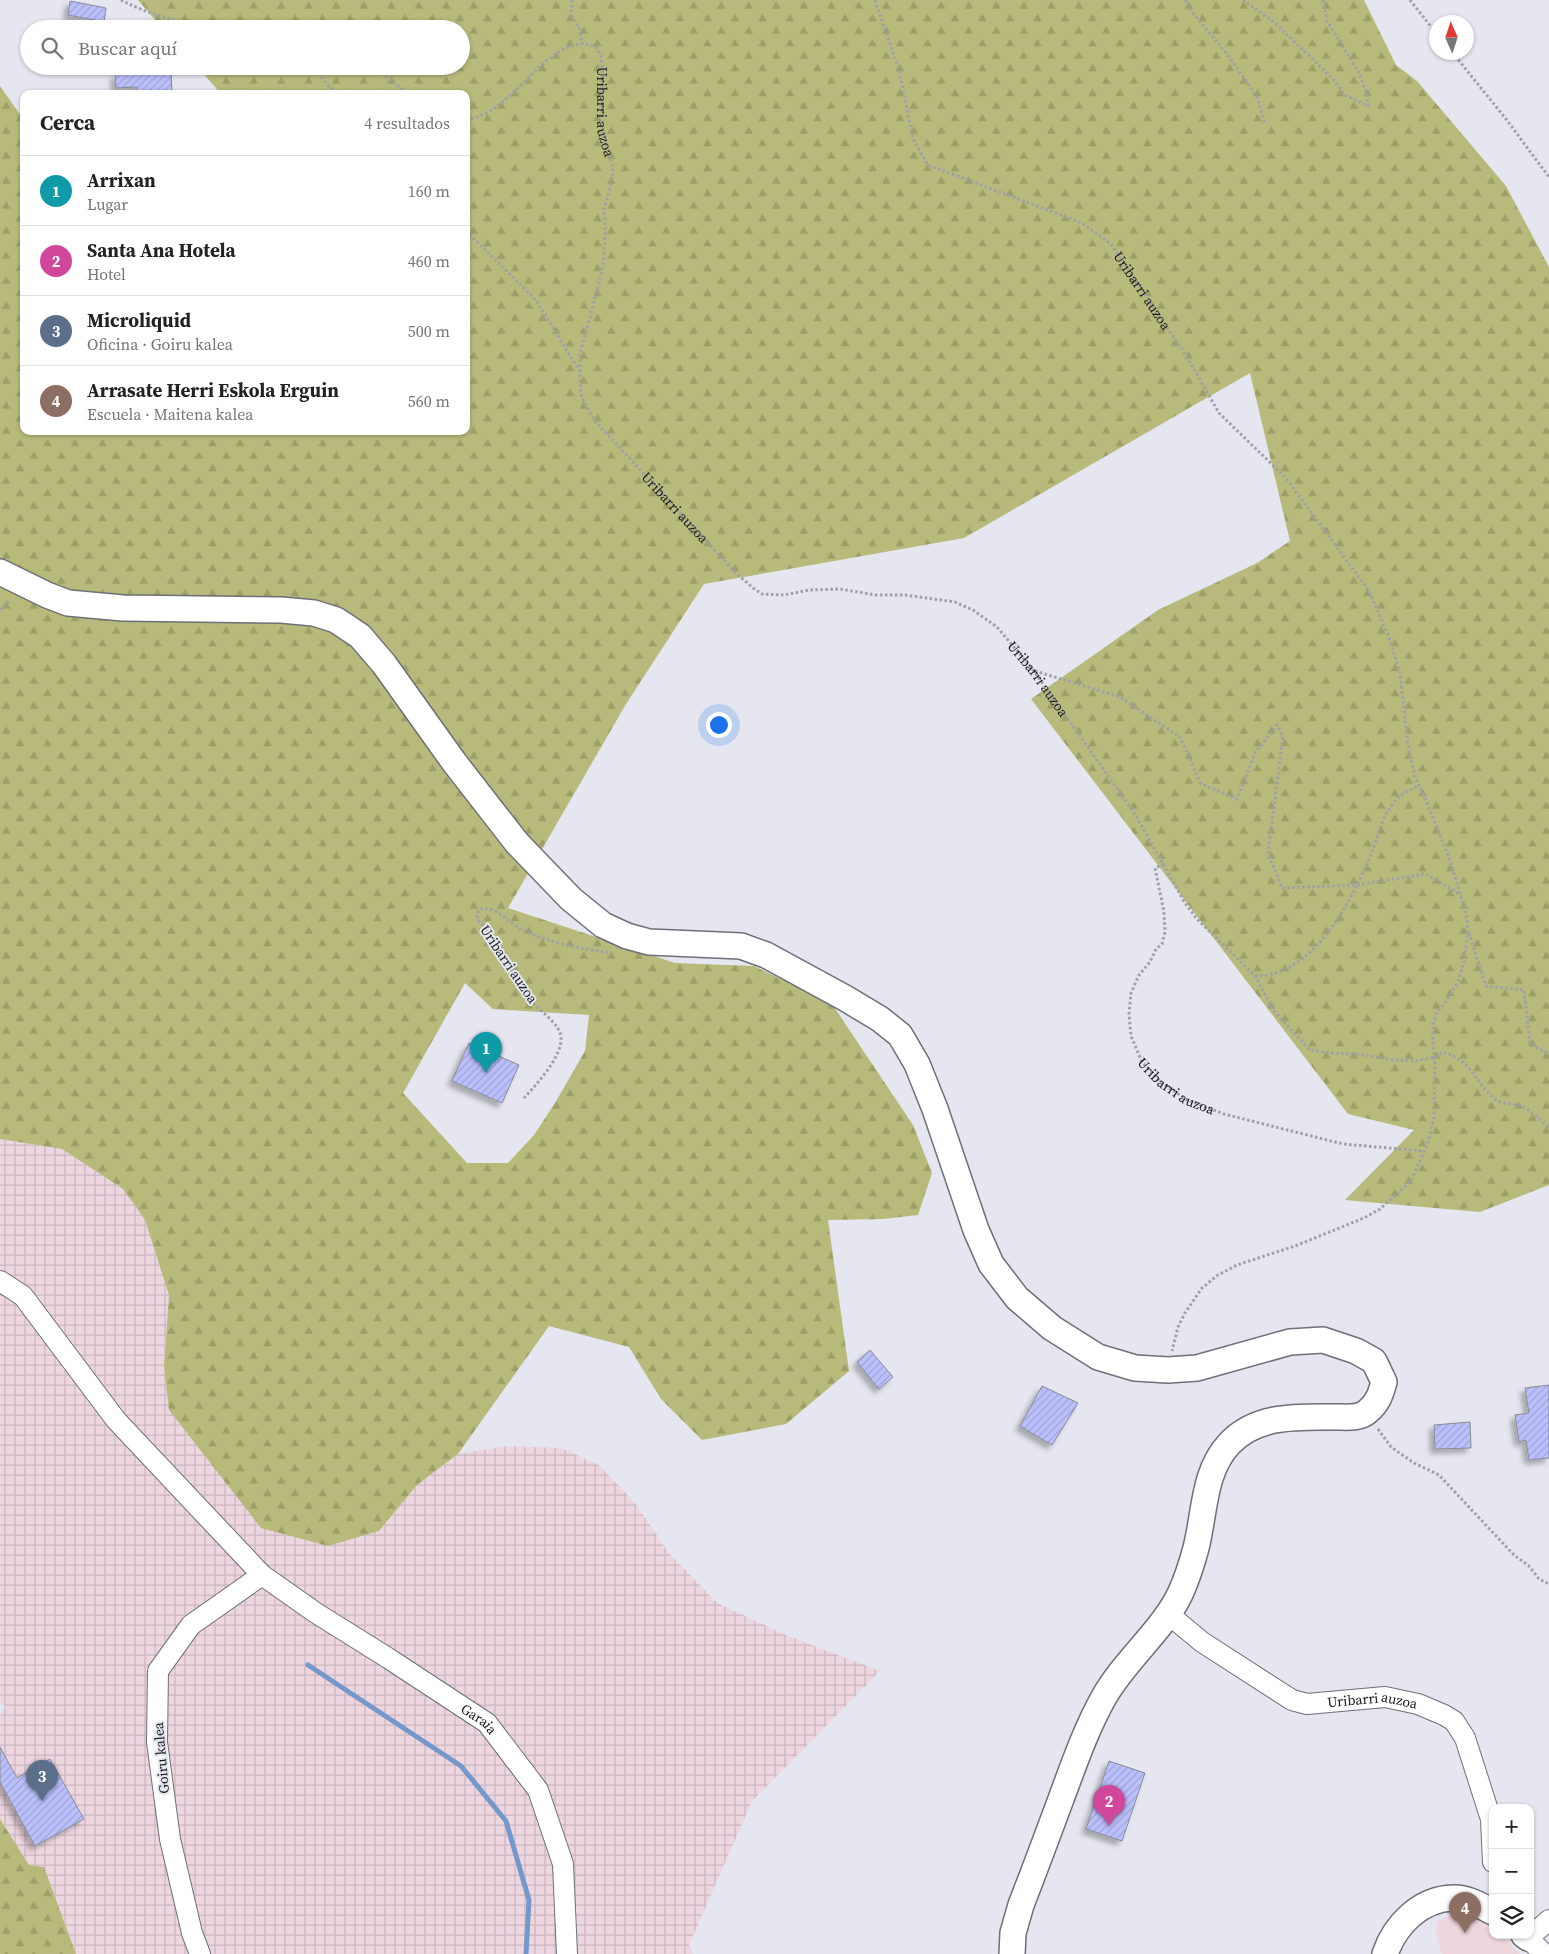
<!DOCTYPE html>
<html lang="es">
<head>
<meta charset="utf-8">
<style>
  body { margin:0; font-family:"Source Serif 4",serif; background:#f2f2f2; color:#222 }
  .controls { position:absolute; right:15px; bottom:15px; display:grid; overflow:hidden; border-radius:10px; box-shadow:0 1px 4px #0004 }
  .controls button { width:45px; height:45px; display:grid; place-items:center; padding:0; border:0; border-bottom:1px solid #e0e0e0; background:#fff; color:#222; font:25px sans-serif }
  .compass { position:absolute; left:1429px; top:15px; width:45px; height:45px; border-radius:50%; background:#fff; box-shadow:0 1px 4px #0004; rotate:357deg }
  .you { position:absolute; left:718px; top:724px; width:18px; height:18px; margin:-12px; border:4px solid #fff; border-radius:50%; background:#1a73e8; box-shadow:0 0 0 8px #1a73e833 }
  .badge { display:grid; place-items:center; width:32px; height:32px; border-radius:50%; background:#2563eb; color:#fff; font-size:16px; font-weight:700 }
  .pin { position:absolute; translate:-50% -41px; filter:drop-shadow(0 1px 2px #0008) }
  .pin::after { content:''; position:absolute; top:26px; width:18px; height:15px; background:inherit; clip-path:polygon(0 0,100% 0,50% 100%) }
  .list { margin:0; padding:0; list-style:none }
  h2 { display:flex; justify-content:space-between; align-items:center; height:65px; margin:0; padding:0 20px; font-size:21px }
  h2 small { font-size:16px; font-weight:400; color:#767676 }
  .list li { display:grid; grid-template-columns:32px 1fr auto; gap:15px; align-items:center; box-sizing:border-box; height:70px; padding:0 20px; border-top:1px solid #e0e0e0 }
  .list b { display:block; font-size:19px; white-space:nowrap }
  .list p { margin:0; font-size:16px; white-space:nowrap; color:#767676 }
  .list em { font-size:16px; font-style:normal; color:#767676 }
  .icon { flex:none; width:28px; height:28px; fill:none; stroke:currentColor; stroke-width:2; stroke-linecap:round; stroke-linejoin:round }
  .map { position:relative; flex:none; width:1549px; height:1954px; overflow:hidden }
  .search { position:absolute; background:#fff; box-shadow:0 1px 4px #0004; left:20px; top:20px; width:450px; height:55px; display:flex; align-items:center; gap:12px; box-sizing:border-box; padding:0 18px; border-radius:28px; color:#767676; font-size:19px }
  .panel { position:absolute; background:#fff; box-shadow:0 1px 4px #0004; left:20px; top:90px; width:450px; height:345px; border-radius:10px }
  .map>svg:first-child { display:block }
  .industrial { fill:url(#industrial-grid) }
  .education { fill:#efd5dc }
  .forest { fill:url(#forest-firs); fill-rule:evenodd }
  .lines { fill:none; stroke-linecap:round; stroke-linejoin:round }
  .stream { stroke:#7598cb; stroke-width:5 }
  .building { fill:url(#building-hatch); stroke:#898a92; filter:url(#shadow) }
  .minor-casing { stroke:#6e6f77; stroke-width:22 }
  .tertiary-casing { stroke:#6e6f77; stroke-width:28 }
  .path { stroke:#9fa0a7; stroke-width:3; stroke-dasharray:2.5 2.5; stroke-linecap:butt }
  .minor { stroke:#fff; stroke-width:20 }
  .tertiary { stroke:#fff; stroke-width:25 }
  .labels { text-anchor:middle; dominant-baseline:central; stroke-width:4; stroke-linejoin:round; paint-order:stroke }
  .street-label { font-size:14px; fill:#1b1c1f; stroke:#e5e6ef }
</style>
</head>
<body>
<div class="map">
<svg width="1549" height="1954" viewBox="0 0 1549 1954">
  <defs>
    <pattern id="industrial-grid" width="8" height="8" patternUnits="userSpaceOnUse" patternTransform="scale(1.25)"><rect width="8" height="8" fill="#edd6e0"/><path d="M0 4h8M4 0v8" fill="none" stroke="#cbb7c0"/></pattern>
    <pattern id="forest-firs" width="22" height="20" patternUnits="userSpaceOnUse" patternTransform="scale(1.25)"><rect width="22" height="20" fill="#b7ba7a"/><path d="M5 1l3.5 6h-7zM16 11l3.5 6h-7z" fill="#9d9f69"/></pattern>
    <pattern id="building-hatch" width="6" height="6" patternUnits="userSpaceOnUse" patternTransform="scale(1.25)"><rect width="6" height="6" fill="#bbbffb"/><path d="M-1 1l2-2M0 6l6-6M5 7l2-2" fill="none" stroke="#a0a4d7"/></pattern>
    <filter id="shadow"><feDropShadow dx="-4.5" dy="4.5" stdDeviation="2.5" flood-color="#0004"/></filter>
  </defs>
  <rect width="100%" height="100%" fill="#e5e6ef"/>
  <path class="industrial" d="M0,1139l62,10 61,40 22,31 24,75 -5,71 215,165 38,-46 41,-31 49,-8 54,2 38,17 36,38 33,49 49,51 69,32 94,36 -128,130 -63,144 4,9h-617l-32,-87 -15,-2 -29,-46v-103l5,-10 -5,-3z"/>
  <path class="education" d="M1460,1914l29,10 4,4v7h8l19,19h-78l-6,-23 2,-10 11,-5z"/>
  <path class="forest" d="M138,0h1226l32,65 21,16 89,105 43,81v918l-69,27 -135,-12 69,-70 -66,-16 -317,-415 127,-89 99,-47 33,-22 -40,-168 -286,165 -260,46 -78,120 -118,204 167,55 79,3 78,38 81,121 19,48 -14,42 -34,4 -56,1 21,151 -63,53 -84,16 -41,-41 -32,-52 -80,-21 -91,128 -41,31 -38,46 -51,15 -67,-18 -92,-118 -5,-44 5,-71 -24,-75 -22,-31 -61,-40 -62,-10v-1053l24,34v311h442v-337h-245l-24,-28h264v-37h-298zM465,983l28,26 96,6 -4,36 -30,52 -21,32 -26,28h-41l-64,-70z
    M0,1819l29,46 15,2 32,87h-76z"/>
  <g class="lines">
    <path class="stream" d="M308,1665l153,101 45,55 23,79 -3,54"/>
  </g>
  <path class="building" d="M70,1l36,7 -2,14 -36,-7z
    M171,72l1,20 -35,2v-7l-21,1 -1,-14z
    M469,1043l50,22 -17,38 -50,-22z
    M870,1350l23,27 -14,12 -22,-27z
    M1549,1385v73l-20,2 -3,-20 -7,2 -4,-27 14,-2 -4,-25z
    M1042,1386l36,17 -26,42 -32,-19z
    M1470,1422l1,26 -36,1 -1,-24z
    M0,1747l17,31 33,-19 34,60 -49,27 -35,-64z
    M1109,1761l36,12 -23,68 -36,-12z"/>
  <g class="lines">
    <g class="minor-casing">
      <g id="minor">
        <path id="s4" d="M0,1281l23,15 93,124 146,155 54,38 72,45 99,65 51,67 25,74 4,90"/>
        <path id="s5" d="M1167,1613l35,29 90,58 15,4 78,-7 33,7 26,11 10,6 11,17 23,72 3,9 2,43"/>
        <path d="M200,1954l-8,-21 -22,-94 -13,-97 1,-71 33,-46 71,-50"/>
        <path d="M1544,1954l-16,-16 21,-18"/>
      </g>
    </g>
    <g class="tertiary-casing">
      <path id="tertiary" d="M0,572l47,23 21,8 55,5 158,2 33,3 22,7 24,16 24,28 70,98 63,81 54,56 32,26 24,11 22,6 92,4 25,9 79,43 35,21 20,16 17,29 18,45 41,121 15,34 26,34 35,30 46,29 37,11 33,2 29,-2 93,-26 33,-2 33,11 18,10 10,21c-3,11 -6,21 -16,29 -8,8 -22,6 -32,6 -37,0 -79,-3 -107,27 -26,28 -24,69 -33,104 -4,15 -9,31 -16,46 -17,36 -56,67 -76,103 -18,32 -30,67 -43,102 -13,35 -26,70 -40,106l-8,28 -1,21
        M1524,1935l4,3
        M1385,1954c10,-29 35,-55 68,-56 14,-1 28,8 40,14"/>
    </g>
    <g class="path">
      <path d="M121,0c30,16 66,24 100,29"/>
      <path d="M572,0l-1,14 8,14 3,16"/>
      <path id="s1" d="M875,0l25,73 13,66 15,26 154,58 29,21 76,113 32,56 67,65 83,113 20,46 11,36 8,72 7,32 11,23 25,63 15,50 2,17 -4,33 -6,18 -13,22 -8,9 -4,13v19l2,13 -1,61 -7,27 -16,36 -31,28 -16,9 -69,28 -58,19 -19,10 -16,13 -17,25 -7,14 -6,24"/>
      <path d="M1185,0l7,12 36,43 29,42 8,27"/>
      <path d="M1243,0l31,22 59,57 13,17 22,10 -1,-12 -8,-21 -32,-52 -4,-21"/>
      <path d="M1410,0l26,33"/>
      <path d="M1452,52l54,67 43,58"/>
      <path d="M311,66l25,28"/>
      <path d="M368,66l20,12 20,16"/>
      <path id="s2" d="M466,119c47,-2 84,-92 130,-72l5,9 1,10v64l11,37 -1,14 -8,28 1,20 -1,32 -7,30 -17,63v27l2,17 12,22 141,152 18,16 9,6 22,1 25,-5 31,-1 36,6h29l50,7 18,8 24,17 37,44 101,143 50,89 12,16 58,57 19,35 36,39 21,3 27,1 35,6 22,1 20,-4 8,-5c32,9 32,34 55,49 7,4 18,2 26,6 9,5 16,14 25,20"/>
      <path d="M466,231l70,69 44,72"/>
      <path d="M0,610l10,-10"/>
      <path d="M1035,671l85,26 60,40 21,47 36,15 18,-46 22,-28 6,11 -15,117 14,35 74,-3 70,-11 35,21"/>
      <path id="s3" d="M1164,864l-9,4 9,44 1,20 -3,12 -6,5 -6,13 -11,13 -8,18 -2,21 2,22 11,26 19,20 26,18 37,14 119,30 81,7"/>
      <path d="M1469,933l17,53 38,4 6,54 19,10"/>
      <path d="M1255,976c58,0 94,-71 114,-117 9,-21 12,-43 27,-59 5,-7 15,-10 23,-14"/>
      <path d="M524,1098c12,-13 39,-42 37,-61 -1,-12 -18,-24 -26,-32 -14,-16 -21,-35 -31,-53 -8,-12 -17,-23 -27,-33v-5l3,-5c18,-3 27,13 41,20 28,14 61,20 91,24"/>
      <path d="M1378,1429l13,18 23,16 25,12 75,80 15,11 10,13 10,5"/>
    </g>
    <use href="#minor" class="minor"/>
    <use href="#tertiary" class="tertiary"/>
  </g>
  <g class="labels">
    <g class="street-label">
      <text stroke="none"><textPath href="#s2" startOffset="222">Uribarri auzoa</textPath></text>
      <text stroke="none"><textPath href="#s1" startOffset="431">Uribarri auzoa</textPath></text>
      <text stroke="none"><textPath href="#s2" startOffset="658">Uribarri auzoa</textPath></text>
      <text stroke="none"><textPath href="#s2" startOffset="1091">Uribarri auzoa</textPath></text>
      <text transform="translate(509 964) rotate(56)">Uribarri auzoa</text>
      <text stroke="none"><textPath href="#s3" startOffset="260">Uribarri auzoa</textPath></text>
      <text stroke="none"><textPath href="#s5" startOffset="234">Uribarri auzoa</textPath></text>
      <text stroke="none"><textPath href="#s4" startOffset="656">Garaia</textPath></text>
      <text transform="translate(161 1758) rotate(-95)">Goiru kalea</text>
    </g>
  </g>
</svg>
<div class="controls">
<button>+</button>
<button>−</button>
<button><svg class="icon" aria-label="layers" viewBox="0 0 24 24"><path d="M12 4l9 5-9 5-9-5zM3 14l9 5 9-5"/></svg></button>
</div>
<svg class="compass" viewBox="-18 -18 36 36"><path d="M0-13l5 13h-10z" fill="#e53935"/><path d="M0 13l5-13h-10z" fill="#767676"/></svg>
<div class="you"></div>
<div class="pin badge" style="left:486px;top:1073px;background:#0f9aa8">1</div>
<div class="pin badge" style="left:1109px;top:1826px;background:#d1479c">2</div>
<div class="pin badge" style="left:42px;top:1801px;background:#5c6f8a">3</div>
<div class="pin badge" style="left:1465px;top:1933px;background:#8d6e63">4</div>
<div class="search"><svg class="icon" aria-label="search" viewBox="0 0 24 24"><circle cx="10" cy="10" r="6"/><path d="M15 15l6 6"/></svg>Buscar aquí</div>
<section class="panel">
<h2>Cerca<small>4 resultados</small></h2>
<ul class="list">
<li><span class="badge" style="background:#0f9aa8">1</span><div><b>Arrixan</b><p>Lugar</p></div><em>160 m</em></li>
<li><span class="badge" style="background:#d1479c">2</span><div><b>Santa Ana Hotela</b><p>Hotel</p></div><em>460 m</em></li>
<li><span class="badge" style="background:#5c6f8a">3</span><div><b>Microliquid</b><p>Oficina · Goiru kalea</p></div><em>500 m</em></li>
<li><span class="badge" style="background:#8d6e63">4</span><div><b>Arrasate Herri Eskola Erguin</b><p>Escuela · Maitena kalea</p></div><em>560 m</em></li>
</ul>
</section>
</div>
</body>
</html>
